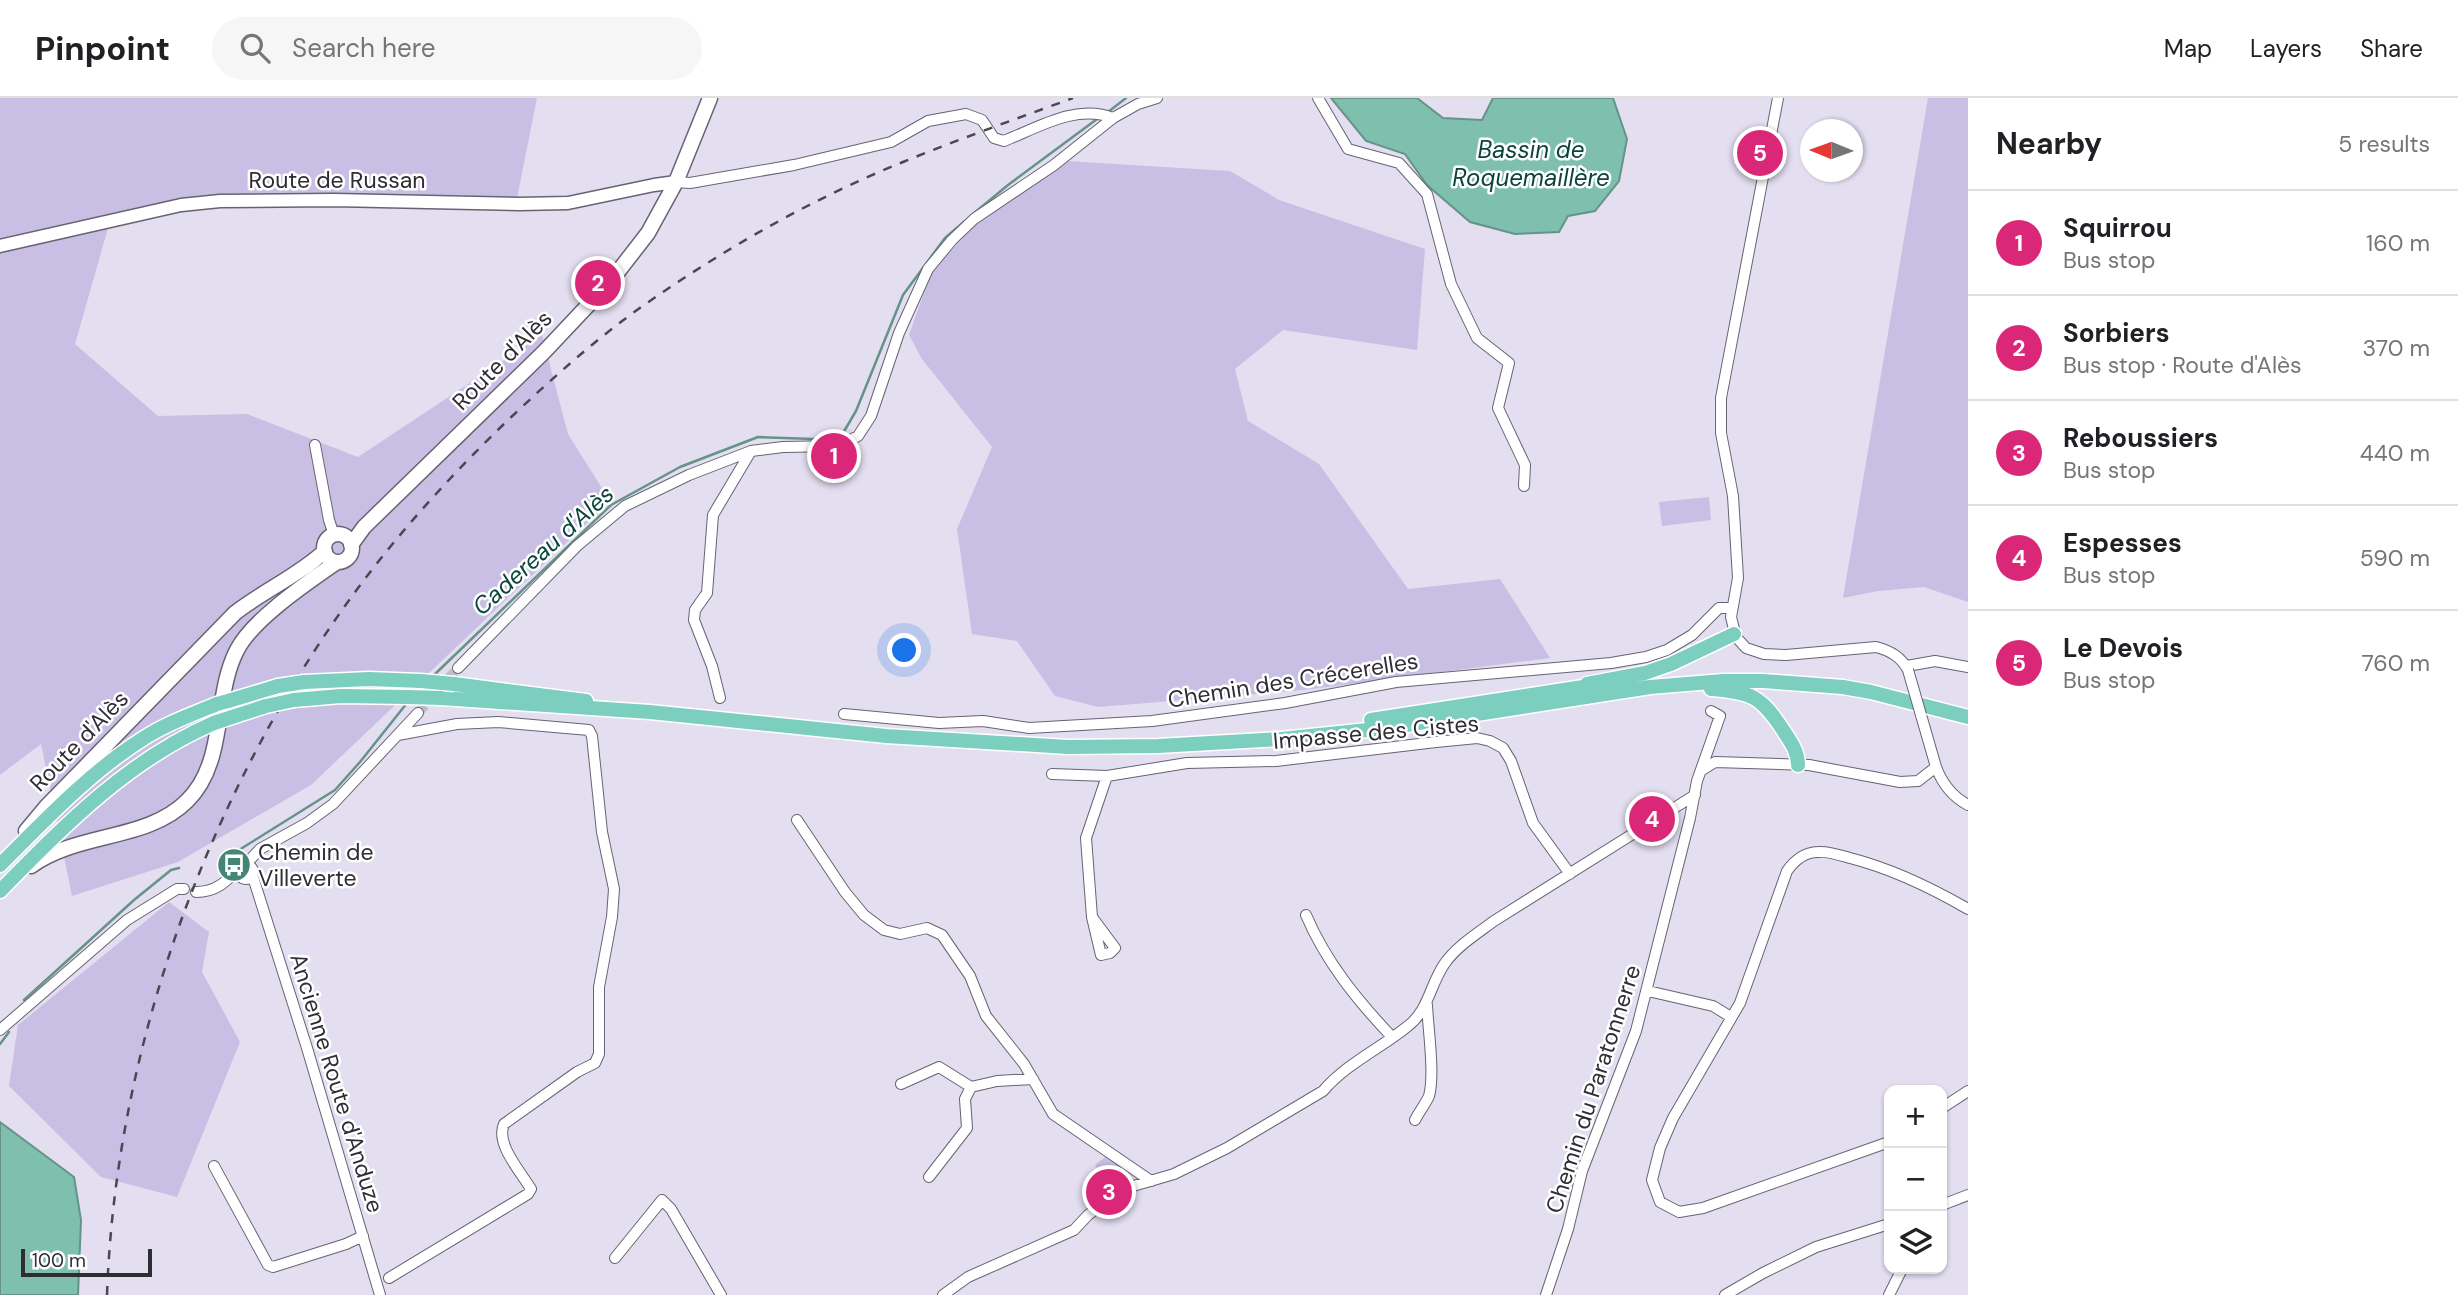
<!DOCTYPE html>
<html lang="en">
<head>
<meta charset="utf-8">
<style>
  body { margin:0; font-family:"DM Sans",sans-serif; background:#f6f6f6; color:#202124 }
  .controls { position:absolute; right:21px; bottom:21px; display:grid; overflow:hidden; border-radius:14px; box-shadow:0 2px 5px #0004 }
  .controls button { width:63px; height:63px; display:grid; place-items:center; padding:0; border:0; border-bottom:2px solid #e0e0e0; background:#fff; color:#202124; font:35px sans-serif }
  .compass { position:absolute; left:1800px; top:21px; width:63px; height:63px; border-radius:50%; background:#fff; box-shadow:0 2px 5px #0004; rotate:271deg }
  .scale { position:absolute; left:21px; bottom:18px; width:131px; box-sizing:border-box; padding-left:7px; border:4px solid #2f2d34; border-top:0; font-size:19px; line-height:24px; white-space:nowrap; color:#2f2d34; -webkit-text-stroke:5px #fff; paint-order:stroke }
  .you { position:absolute; left:905px; top:553px; width:24px; height:24px; margin:-18px; border:5px solid #fff; border-radius:50%; background:#1a73e8; box-shadow:0 0 0 10px #1a73e833 }
  .badge { display:grid; place-items:center; width:46px; height:46px; border-radius:50%; background:#db2777; color:#fff; font-size:23px; font-weight:700 }
  .pin { position:absolute; translate:-50% -50%; border:4px solid #fff; box-shadow:0 2px 7px #0006 }
  .list { margin:0; padding:0; list-style:none }
  h2 { display:flex; justify-content:space-between; align-items:center; height:91px; margin:0; padding:0 28px; font-size:30px }
  h2 small { font-size:23px; font-weight:400; color:#757577 }
  .list li { display:grid; grid-template-columns:46px 1fr auto; gap:21px; align-items:center; box-sizing:border-box; height:105px; padding:0 28px; border-top:2px solid #e0e0e0 }
  .list b { display:block; font-size:26px; white-space:nowrap }
  .list p { margin:0; font-size:23px; white-space:nowrap; color:#757577 }
  .list em { font-size:23px; font-style:normal; color:#757577 }
  .icon { flex:none; width:38px; height:38px; fill:none; stroke:currentColor; stroke-width:2; stroke-linecap:round; stroke-linejoin:round }
  .map { position:relative; flex:none; width:1968px; height:1197px; overflow:hidden }
  header { display:flex; align-items:center; gap:42px; box-sizing:border-box; height:98px; padding:0 35px; background:#fff; border-bottom:2px solid #e0e0e0 }
  header strong { font-size:33px }
  nav { display:flex; gap:38px; margin-inline-start:auto; font-size:24px }
  .search { width:490px; height:63px; background:#f6f6f6; display:flex; align-items:center; gap:18px; box-sizing:border-box; padding:0 24px; border-radius:38px; color:#757577; font-size:26px }
  main { display:flex }
  aside { flex:1; background:#fff }
  .map>svg:first-child { display:block }
  .green { fill:#c9bfe4 }
  .water { fill:#7ebfae; stroke:#669389; stroke-width:2 }
  .lines { fill:none; stroke-linecap:round; stroke-linejoin:round }
  .stream { stroke:#669389; stroke-width:2.5 }
  .minor-tunnel { stroke:#bfbbca; stroke-width:10; stroke-dasharray:10 5; stroke-linecap:butt }
  .minor-casing { stroke:#676372; stroke-width:12 }
  .tertiary-casing { stroke:#676372; stroke-width:15 }
  .secondary-casing { stroke:#676372; stroke-width:17 }
  .primary-casing { stroke:#fff; stroke-width:17 }
  .minor { stroke:#fff; stroke-width:10 }
  .tertiary { stroke:#fff; stroke-width:12 }
  .secondary { stroke:#fff; stroke-width:14 }
  .primary { stroke:#7ccebf; stroke-width:14 }
  .rail { stroke:#494750; stroke-width:2.5; stroke-dasharray:9 9; stroke-linecap:butt }
  .minor-bridge-casing { stroke:#676372; stroke-width:12; stroke-linecap:butt }
  .primary-bridge-casing { stroke:#fff; stroke-width:17; stroke-linecap:butt }
  .minor-bridge { stroke:#fff; stroke-width:10 }
  .primary-bridge { stroke:#7ccebf; stroke-width:14 }
  .labels { text-anchor:middle; dominant-baseline:central; stroke-width:5; stroke-linejoin:round; paint-order:stroke }
  .street-label { font-size:23px; fill:#2f2d34; stroke:#fff }
  .poi-label { font-size:23px; fill:#2f2d34; stroke:#fff; text-anchor:start }
  .water-label { font-size:24px; font-style:italic; fill:#0b453a; stroke:#fff }
</style>
</head>
<body>
<header>
<strong>Pinpoint</strong>
<div class="search"><svg class="icon" aria-label="search" viewBox="0 0 24 24"><circle cx="10" cy="10" r="6"/><path d="M15 15l6 6"/></svg>Search here</div>
<nav><a>Map</a><a>Layers</a><a>Share</a></nav>
</header>
<main>
<div class="map">
<svg width="1968" height="1197" viewBox="0 0 1968 1197">
  <rect width="100%" height="100%" fill="#e3def0"/>
  <path class="green" d="M0,0h537l-20,100 -62,-3 -249,1 -94,18 -37,130 83,72 89,-2 111,43 184,-122 26,99 42,67 -299,284 -133,77 -106,34 -31,-152 -41,31z
    M1928,0h40v504l-44,-15 -46,4 -35,7z
    M1066,63l164,10 49,29 146,49 -8,101 -134,-20 -48,39 13,52 71,43 89,125 92,-10 50,79 -246,32 -206,17 -43,-11 -38,-55 -45,-7 -15,-105 35,-82 -70,-88 -13,-24 22,-62 47,-52z
    M1709,399l2,23 -49,6 -3,-24z
    M169,804l40,30 -7,40 38,70 -63,155 -76,-20 -92,-91 9,-61z
    M1109,1056l21,22 -20,13 -15,-24z"/>
  <path class="water" d="M1331,0h86l26,20 39,2 11,-22h120l14,41 -8,42 -24,30 -27,5 -9,16 -44,2 -45,-12 -43,-37 -22,-31 -39,-13z
    M0,1024l74,55 7,43 -3,75h-78z"/>
  <g class="lines">
    <path class="stream" d="M1108,14l18,-14
      M973,116l35,-29 89,-66
      M433,578l178,-171 69,-38 78,-30 55,2 30,-6 13,-22 47,-116 42,-57 20,-17
      M223,762l112,-70 25,-28 47,-59
      M24,902l110,-100 37,-30 8,-2
      M0,946l9,-12"/>
    <path class="minor-tunnel" d="M418,615l40,-45"/>
    <g class="minor-casing">
      <path id="minor" d="M1318,0l30,51 51,14 28,31 24,90 26,54 32,25 -11,45 27,57 -1,21
        M1778,0l-57,300v35l12,63 5,82 -7,39 5,20 10,11 18,6 22,1 90,-8c15,4 25,10 32,23
        M676,84l14,1 104,-18 97,-23 37,-21 38,-7 16,6 12,18 10,3c33,-13 73,-38 109,-23
        M315,347l14,75 5,15
        M1907,568l28,-5 33,6
        M458,570l119,-122 48,-40 64,-31 62,-24 32,-4 55,-1 20,-10 13,-20 28,-83 29,-64 24,-29 22,-21 80,-54 59,-47 25,-14 19,-6
        M720,600l-8,-32 -18,-46 1,-10 12,-17 6,-78 38,-64
        M844,616l95,9 44,-2 46,7 123,-7 133,-18 111,-21 215,-19 35,-6 21,-7 25,-15 27,-27h13
        M1936,669c6,16 17,30 32,38
        M1702,672l13,-8 94,3 91,17 18,-1 18,-14 -15,-52
        M1052,676l55,2
        M797,722l48,72 19,23 20,15 16,4 27,-6 15,7 28,41 16,40 38,48 29,50 98,67
        M239 774a7 7 0 1 1 14 0a7 7 0 1 1-14 0Z
        M245,767l15,-16 47,-26 26,-19 85,-91
        M252,776l55,174 73,247
        M196,794c20,0 30,-10 43,-24
        M1306,817c20,47 51,85 86,122
        M1092,819l23,31 -5,5 -9,2 -9,-38 -6,-79 21,-62 80,-13 89,-2 160,-19 41,-4 13,3 13,7 8,13 22,62 37,51
        M1648,893l65,15 18,11
        M0,932l127,-110 50,-31h7
        M901,986l38,-17 32,20
        M1942,1010l26,-17
        M1415,1022c4,-8 11,-17 14,-24 6,-21 -1,-68 -2,-91
        M1889,1044l-186,66 -24,4 -19,-10 -8,-22 8,-32 13,-30 67,-115 47,-132c7,-10 18,-19 31,-19 10,-1 22,3 32,6 43,11 80,29 118,51
        M214,1068l54,99 5,2 73,-23 17,-8
        M929,1079l38,-49 -2,-29 6,-12 26,-6 36,-2
        M1942,1107l26,-10
        M615,1160l47,-58 9,9 50,86
        M389,1180l139,-84 3,-5c-10,-17 -36,-45 -27,-65l73,-52 18,-9 4,-9v-67l13,-70 2,-28 -12,-57 -10,-96 -3,-6 -91,-8 -41,2 -59,11
        M943,1197l25,-18 106,-47 14,-15 35,-26 51,-15 53,-26 96,-57c23,-27 58,-43 85,-65 21,-16 22,-42 37,-63 12,-17 33,-30 49,-42l201,-126
        M1546,1197l22,-66 14,-58 54,-140 54,-213 7,-37 23,-65 -9,-5
        M1725,1197l38,-22 53,-26 73,-23
        M1889,1197l13,-26"/>
    </g>
    <g class="tertiary-casing">
      <path id="tertiary" d="M0,148l181,-41 39,-4 114,-1 185,4 49,-1 86,-18 22,-3"/>
    </g>
    <g class="secondary-casing">
      <path id="secondary" d="M324 450a14 14 0 1 1 28 0a14 14 0 1 1-28 0Z
        M351,447l13,-18 180,-175 66,-70 38,-49 28,-51 34,-84
        M26,733l20,-24 189,-194c28,-22 63,-37 90,-62
        M31,768c47,-34 116,-25 156,-65 40,-39 26,-105 50,-151 16,-31 70,-67 100,-88"/>
    </g>
    <g class="primary-casing">
      <path id="primary" d="M304,584l65,-3 52,2
        M454,586l132,17
        M1587,586l58,-11 26,-9 63,-30
        M1711,591c40,3 50,7 72,41 7,11 15,21 15,35
        M441,600l209,14 236,24 182,11 90,-1 123,-7 106,-11 263,-41 73,-6h40l80,6 28,5 97,25
        M294,602l47,-4 67,1
        M228,603l50,-15
        M223,622l43,-14
        M1371,622l225,-35
        M0,767c45,-45 90,-93 144,-127 23,-15 49,-24 73,-34
        M0,793c65,-66 128,-131 214,-168"/>
    </g>
    <use href="#minor" class="minor"/>
    <use href="#tertiary" class="tertiary"/>
    <use href="#secondary" class="secondary"/>
    <use href="#primary" class="primary"/>
    <path class="rail" d="M107,1197c8,-236 93,-478 226,-672 50,-73 109,-139 172,-200 42,-40 85,-79 132,-113 82,-58 172,-110 266,-148 56,-23 113,-43 170,-64"/>
    <g class="minor-bridge-casing">
      <path id="minor-bridge" d="M1908,572l13,45"/>
    </g>
    <g class="primary-bridge-casing">
      <path id="primary-bridge" d="M421,583l33,3
        M278,588l26,-4
        M408,599l33,1
        M217,606l11,-3
        M266,608l28,-6
        M214,625l9,-3"/>
    </g>
    <use href="#minor-bridge" class="minor-bridge"/>
    <use href="#primary-bridge" class="primary-bridge"/>
  </g>
  <defs>
    <g id="bus-disc" transform="scale(1.75)"><circle r="9.5" fill="#448676" stroke="#fff"/><path d="M-5-6H5V4H4V6H2V4H-2V6H-4V4H-5ZM-3.5-4V0h7V-4ZM-3.5 1.2v1.5H-2V1.2ZM2 1.2v1.5H3.5V1.2Z" fill="#fff"/></g>
  </defs>
  <g fill-rule="evenodd">
    <use href="#bus-disc" x="234" y="767"/>
  </g>
  <g class="labels">
    <g class="street-label">
      <text x="337" y="82">Route de Russan</text>
      <text transform="translate(502 262) rotate(-45)">Route d'Alès</text>
      <text transform="translate(1293 582) rotate(-9)">Chemin des Crécerelles</text>
      <text transform="translate(1376 634) rotate(-5)">Impasse des Cistes</text>
      <text transform="translate(79 643) rotate(-46)">Route d'Alès</text>
      <text transform="translate(337 985) rotate(73)">Ancienne Route d'Anduze</text>
      <text transform="translate(1593 991) rotate(-72)">Chemin du Paratonnerre</text>
    </g>
    <g class="poi-label">
      <text x="258" y="754">Chemin de<tspan x="258" dy="26">Villeverte</tspan></text>
    </g>
    <g class="water-label">
      <text x="1531" y="51">Bassin de<tspan x="1531" dy="28">Roquemaillère</tspan></text>
      <text transform="translate(543 452) rotate(-42)">Cadereau d'Alès</text>
    </g>
  </g>
</svg>
<div class="controls">
<button>+</button>
<button>−</button>
<button><svg class="icon" aria-label="layers" viewBox="0 0 24 24"><path d="M12 4l9 5-9 5-9-5zM3 14l9 5 9-5"/></svg></button>
</div>
<svg class="compass" viewBox="-18 -18 36 36"><path d="M0-13l5 13h-10z" fill="#e53935"/><path d="M0 13l5-13h-10z" fill="#757577"/></svg>
<div class="scale">100 m</div>
<div class="you"></div>
<div class="pin badge" style="left:834px;top:358px">1</div>
<div class="pin badge" style="left:598px;top:185px">2</div>
<div class="pin badge" style="left:1109px;top:1094px">3</div>
<div class="pin badge" style="left:1652px;top:721px">4</div>
<div class="pin badge" style="left:1760px;top:55px">5</div>
</div>
<aside>
<h2>Nearby<small>5 results</small></h2>
<ul class="list">
<li><span class="badge">1</span><div><b>Squirrou</b><p>Bus stop</p></div><em>160 m</em></li>
<li><span class="badge">2</span><div><b>Sorbiers</b><p>Bus stop · Route d'Alès</p></div><em>370 m</em></li>
<li><span class="badge">3</span><div><b>Reboussiers</b><p>Bus stop</p></div><em>440 m</em></li>
<li><span class="badge">4</span><div><b>Espesses</b><p>Bus stop</p></div><em>590 m</em></li>
<li><span class="badge">5</span><div><b>Le Devois</b><p>Bus stop</p></div><em>760 m</em></li>
</ul>
</aside>
</main>
</body>
</html>
